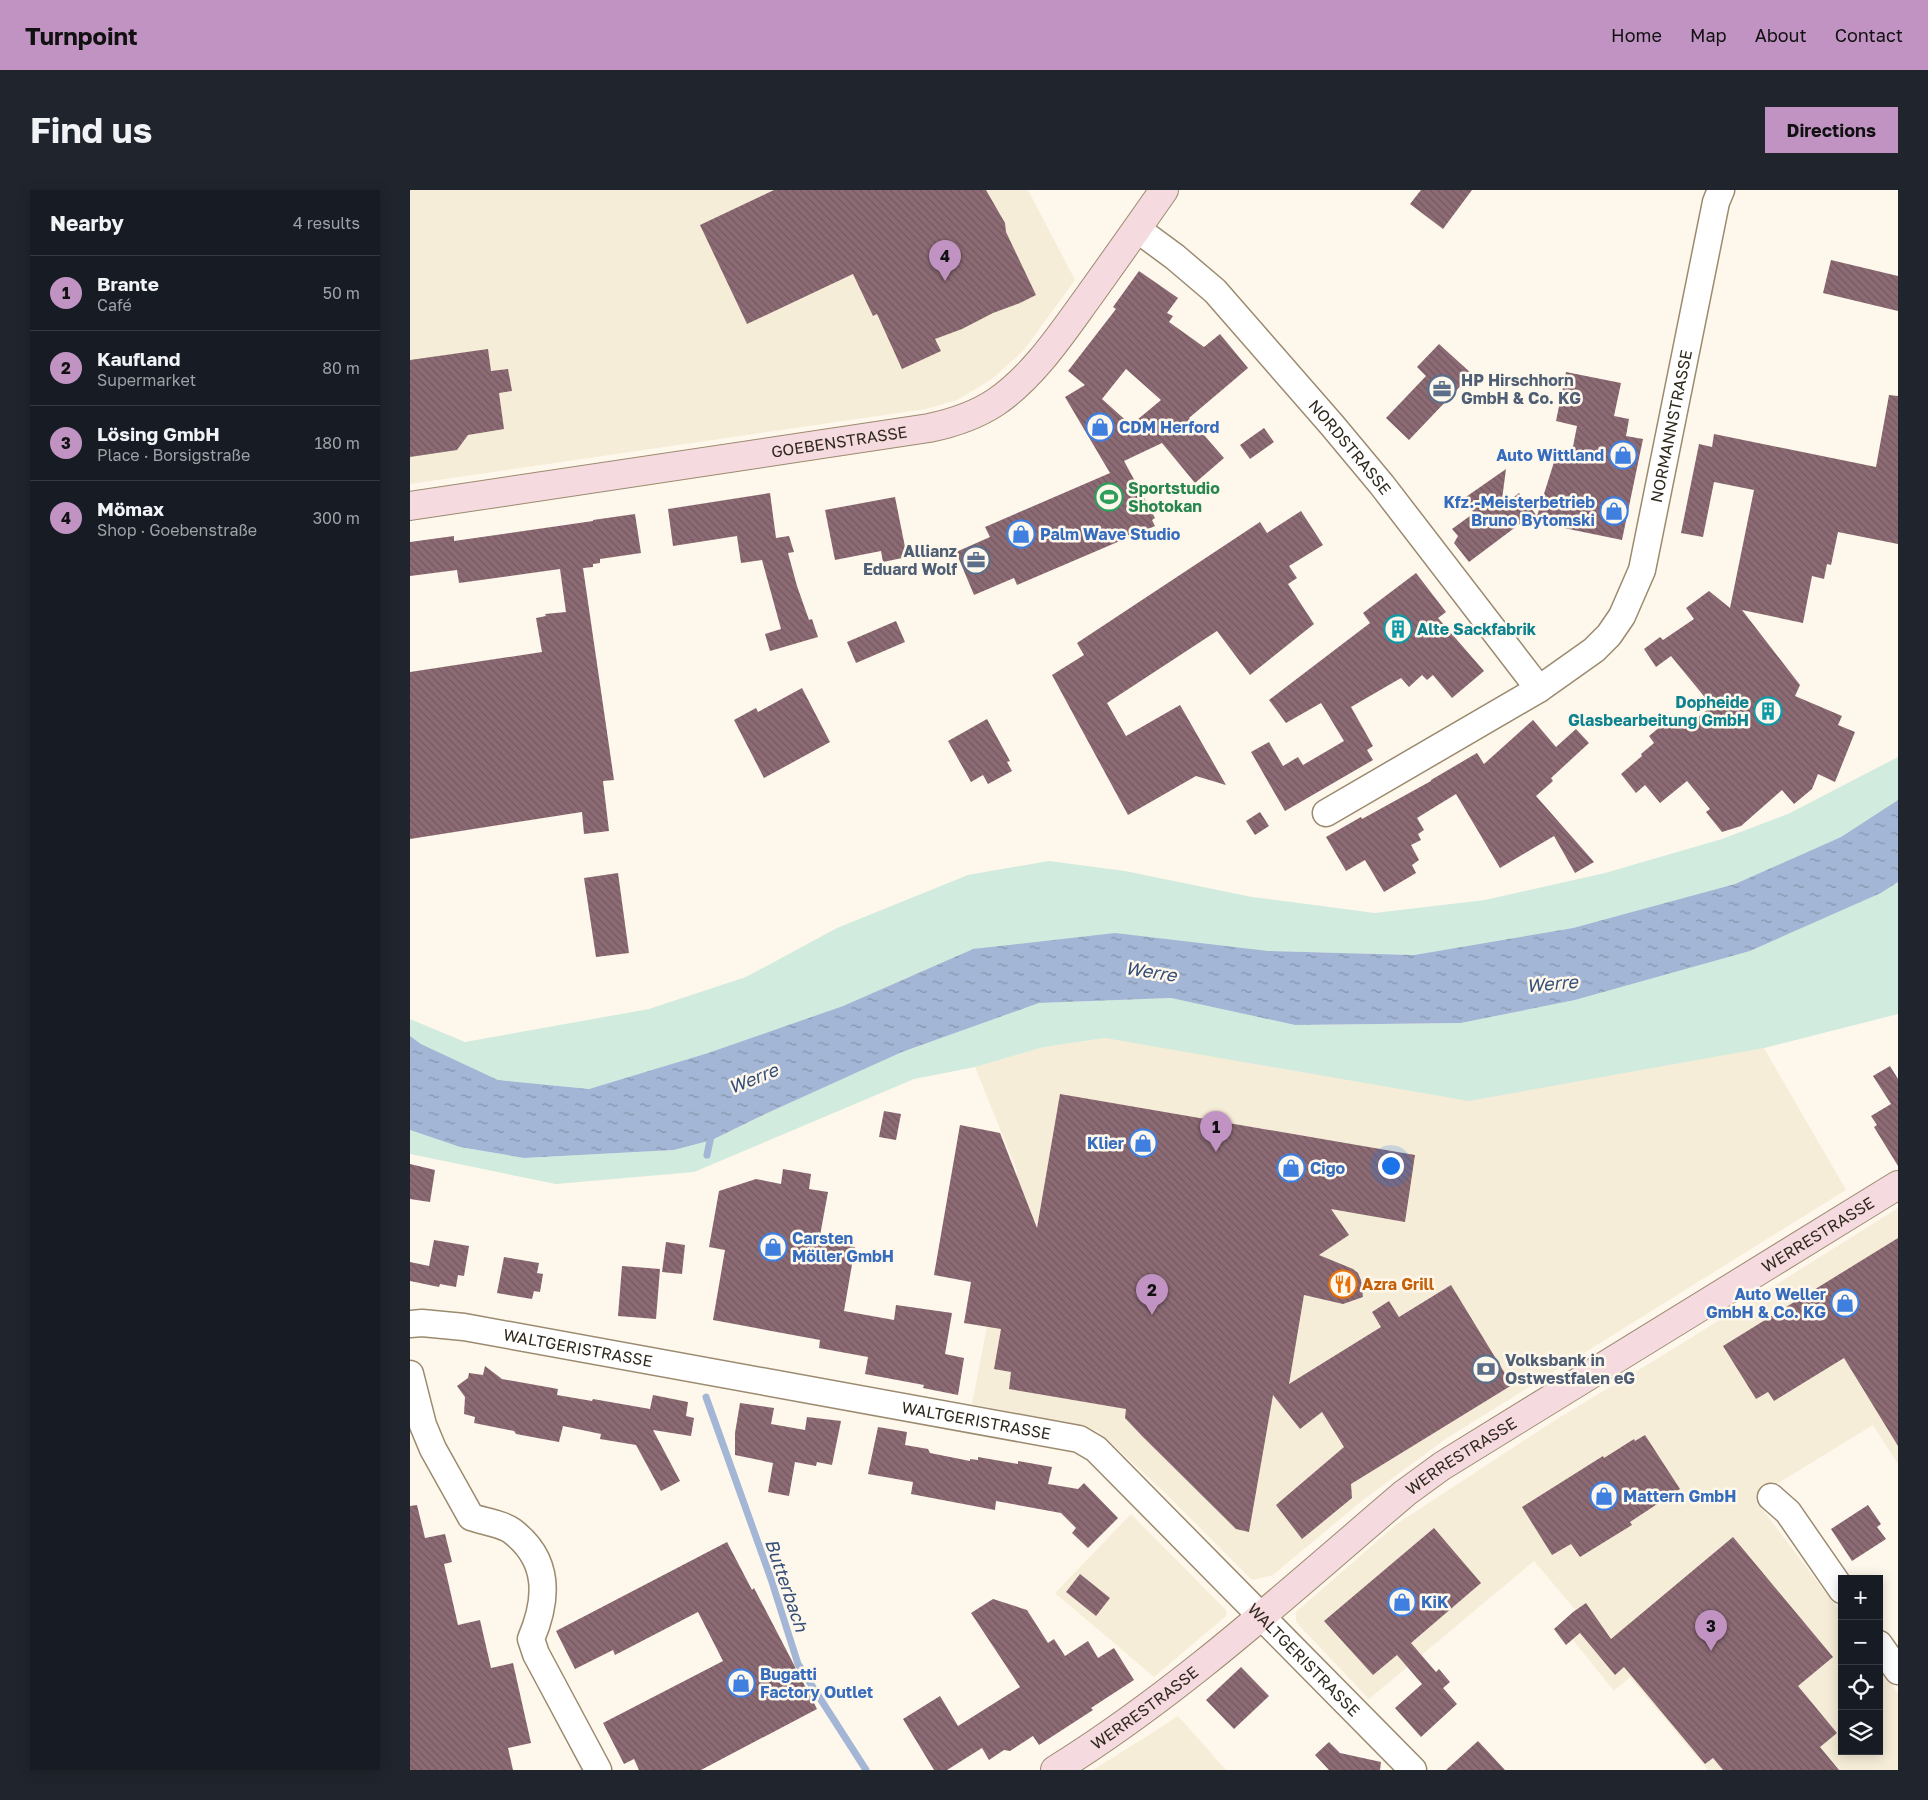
<!DOCTYPE html>
<html lang="en">
<head>
<meta charset="utf-8">
<style>
  body { margin:0; font-family:"Golos Text",sans-serif; background:#20242c; color:#f1f3f6 }
  .controls { position:absolute; right:15px; bottom:15px; display:grid; overflow:hidden; border-radius:0px; box-shadow:0 2px 12px #0003 }
  .controls button { width:45px; height:45px; display:grid; place-items:center; padding:0; border:0; border-bottom:1px solid #363941; background:#171b24; color:#f1f3f6; font:25px sans-serif }
  .you { position:absolute; left:980px; top:975px; width:18px; height:18px; margin:-12px; border:4px solid #fff; border-radius:50%; background:#1a73e8; box-shadow:0 0 0 8px #1a73e833 }
  .badge { display:grid; place-items:center; width:32px; height:32px; border-radius:50%; background:#c193c3; color:#111; font-size:16px; font-weight:700 }
  .pin { position:absolute; translate:-50% -41px; filter:drop-shadow(0 1px 2px #0008) }
  .pin::after { content:''; position:absolute; top:26px; width:18px; height:15px; background:inherit; clip-path:polygon(0 0,100% 0,50% 100%) }
  .list { margin:0; padding:0; list-style:none }
  h2 { display:flex; justify-content:space-between; align-items:center; height:65px; margin:0; padding:0 20px; font-size:21px }
  h2 small { font-size:16px; font-weight:400; color:#9ea1a6 }
  .list li { display:grid; grid-template-columns:32px 1fr auto; gap:15px; align-items:center; box-sizing:border-box; height:75px; padding:0 20px; border-top:1px solid #363941 }
  .list b { display:block; font-size:19px; white-space:nowrap }
  .list p { margin:0; font-size:16px; white-space:nowrap; color:#9ea1a6 }
  .list em { font-size:16px; font-style:normal; color:#9ea1a6 }
  .icon { flex:none; width:28px; height:28px; fill:none; stroke:currentColor; stroke-width:2; stroke-linecap:round; stroke-linejoin:round }
  .map { position:relative; flex:none; width:1488px; height:1580px; overflow:hidden; border-radius:0px }
  header { display:flex; align-items:center; gap:30px; box-sizing:border-box; height:70px; padding:0 25px; background:#c193c3; color:#111 }
  header strong { font-size:24px }
  nav { display:flex; gap:28px; margin-inline-start:auto; font-size:18px }
  .intro { display:flex; align-items:center; justify-content:space-between; box-sizing:border-box; height:120px; padding:0 30px }
  h1 { margin:0; font-size:35px }
  .button { padding:12px 22px; border-radius:0px; background:#c193c3; color:#111; font-size:18px; font-weight:700 }
  main { display:flex; gap:30px; padding:0 30px }
  aside { flex:1; background:#171b24; border-radius:0px; box-shadow:0 2px 12px #0003 }
  .map>svg:first-child { display:block }
  .commercial { fill:#f6edd8 }
  .grass { fill:#d1ebde }
  .water { fill:url(#water-ripples) }
  .lines { fill:none; stroke-linecap:round; stroke-linejoin:round }
  .stream { stroke:#a3b6d5; stroke-width:7 }
  .building { fill:url(#building-back-hatch); fill-rule:evenodd }
  .street-casing { stroke:#9b8a6e; stroke-width:29 }
  .secondary-casing { stroke:#9b8a6e; stroke-width:30 }
  .street { stroke:#fff; stroke-width:26 }
  .secondary { stroke:#f5dadf; stroke-width:28 }
  .labels { text-anchor:middle; dominant-baseline:central; stroke-width:5; stroke-linejoin:round; paint-order:stroke }
  .service-label { font-size:16px; font-weight:bold; fill:#4e5e75; stroke:#fef7eb; text-anchor:start }
  .street-label { font-size:16px; fill:#30291d; stroke:#fef7eb }
  .shop-label { font-size:16px; font-weight:bold; fill:#366cbe; stroke:#fef7eb; text-anchor:start }
  .leisure-label { font-size:16px; font-weight:bold; fill:#27864d; stroke:#fef7eb; text-anchor:start }
  .culture-label { font-size:16px; font-weight:bold; fill:#0d838f; stroke:#fef7eb; text-anchor:start }
  .food-label { font-size:16px; font-weight:bold; fill:#c56008; stroke:#fef7eb; text-anchor:start }
  .water-label { font-size:18px; font-style:italic; fill:#344f7a; stroke:#fef7eb }
</style>
</head>
<body>
<header>
<strong>Turnpoint</strong>
<nav><a>Home</a><a>Map</a><a>About</a><a>Contact</a></nav>
</header>
<div class="intro"><h1>Find us</h1><a class="button">Directions</a></div>
<main>
<aside>
<h2>Nearby<small>4 results</small></h2>
<ul class="list">
<li><span class="badge">1</span><div><b>Brante</b><p>Café</p></div><em>50 m</em></li>
<li><span class="badge">2</span><div><b>Kaufland</b><p>Supermarket</p></div><em>80 m</em></li>
<li><span class="badge">3</span><div><b>Lösing GmbH</b><p>Place · Borsigstraße</p></div><em>180 m</em></li>
<li><span class="badge">4</span><div><b>Mömax</b><p>Shop · Goebenstraße</p></div><em>300 m</em></li>
</ul>
</aside>
<div class="map">
<svg width="1488" height="1580" viewBox="0 0 1488 1580">
  <defs>
    <pattern id="water-ripples" width="26" height="14" patternUnits="userSpaceOnUse" patternTransform="scale(1.25)"><rect width="26" height="14" fill="#a3b6d5"/><path d="M2 4q2-2 4 0t4 0M15 11q2-2 4 0t4 0" fill="none" stroke="#8594ac"/></pattern>
    <pattern id="building-back-hatch" width="6" height="6" patternUnits="userSpaceOnUse" patternTransform="scale(1.25)"><rect width="6" height="6" fill="#8c6b74"/><path d="M-1 5l2 2M0 0l6 6M5-1l2 2" fill="none" stroke="#73585f"/></pattern>
  </defs>
  <rect width="100%" height="100%" fill="#fef7eb"/>
  <path class="commercial" d="M0,0h618l47,90 -51,70 -32,29 -35,21 -31,9 -516,75z
    M695,848l634,14 25,-4 82,142 -399,248 -84,62 -90,75 -21,5 -89,-89 -65,-60 -126,-27 45,-233 -42,-104 69,-20z
    M1488,1018v256l-25,-39 -101,62 -16,14 86,113v137h37v-85l19,27v77h-190l-78,-93 -16,14 -41,-51 16,-14 -55,-65 -165,138 -73,-77v-10l102,-89 159,-104 121,-73z
    M721,1324l95,96v6l-72,61 -99,-84z
    M768,1526l48,54h-133l59,-37z"/>
  <path class="grass" d="M1488,567v43l-57,37 -106,47 -162,44 -159,27 -146,-4 -295,-2 -130,57 -135,47 -119,36 -91,-9 -77,-36 -11,-8v-17l55,23 184,-33 97,-32 91,-49 131,-53 81,-14 76,10 127,26 123,16 110,-13 120,-27 117,-34 66,-25z
    M1488,692v132l-134,34 -295,53 -364,-63 -61,9 -69,20 -61,12 -220,93 -138,12 -146,-30v-24l50,17 64,11 150,-8 38,-10 49,-24 141,-64 137,-49 132,-5 124,27 166,-2 114,-23 175,-49 131,-58z"/>
  <path class="water" d="M1488,610v82l-17,11 -131,58 -175,49 -114,23 -166,2 -124,-27 -132,5 -137,49 -141,64 -49,24 -38,10 -150,8 -64,-11 -50,-17v-94l11,8 77,36 91,9 119,-36 135,-47 130,-57 142,-16 153,18 146,4 159,-27 162,-44 106,-47z"/>
  <g class="lines">
    <path class="stream" d="M297,965l5,-24
      M296,1207l65,182 27,85 68,106"/>
  </g>
  <path class="building" d="M364,0h212l19,33 1,9 30,63 -16,8 -27,10 -31,16 -27,10 6,12 -39,18 -25,-55 -4,2 -20,-42 -106,50 -47,-99z
    M1011,0h51l-29,39 -33,-25z
    M1421,70l67,16v35l-75,-18z
    M729,81l39,27 -11,15 6,3 -4,6 35,25 16,-13 28,34 -59,50 35,40 -29,25 -33,-40 -38,18 31,57 -3,2 3,6 -138,59 -3,-7 -40,17 -18,-43 34,-15 -5,-10 125,-54 -45,-76 20,-12 -17,-14 48,-62 -3,-2zM716,179l35,31 -30,25 -29,-26z
    M1029,154l33,30 -63,66 -23,-22 40,-42 -9,-9z
    M78,159l3,22 17,-2 4,22 -13,2 5,36 -36,6 -11,15 -47,7v-97z
    M1156,182l55,11 -7,33 15,3 -3,17 17,3 -21,101 -97,-20 -56,42 -15,-19 4,-7 -6,-7 22,-16 -11,-14 43,-30 -5,38 18,-14 18,23 18,-57 15,3 7,-36 -21,-5z
    M1479,205l9,1v148l-60,-12 -7,33 -4,-1 -3,15 -12,-3 -9,47 -61,-13 58,75 -5,11 47,20 -4,9 17,7 -20,50 -17,-8 -6,15 -18,15 -12,-14 -41,36 -19,6 -16,-20 4,-3 -23,-28 -27,22 -15,-18 -9,8 -15,-19 21,-18 -1,-2 13,-11 -5,-7 24,-20 11,13 28,-23 -41,-50 -15,11 -12,-18 16,-12 3,3 31,-21 -8,-11 23,-17 21,17 24,-118 -40,-8 -11,55 -22,-4 18,-89 13,3 2,-13 162,33z
    M854,238l10,14 -24,17 -10,-14z
    M360,303l6,45 13,-2 5,16 -6,1 9,33 12,34 3,-1 6,18 -48,14 -5,-17 16,-5 -19,-69 -21,3 -4,-27 -64,10 -5,-37z
    M485,307l12,60 -24,5 -2,-11 -46,9 -10,-50z
    M891,321l22,34 -34,21 8,12 -9,6 26,40 -64,51 -33,-44 -110,72 19,33 54,-31 46,80 -30,-9 -68,39 -76,-140 32,-20 -7,-12 183,-121 7,11z
    M225,324l6,39 -41,6v4l-7,1v3l-10,1 31,212 -11,1 6,50 -25,3 -2,-22 -172,27v-167l132,-20 -6,-34 10,-2 -1,-2 21,-2 -6,-43 -101,14 -2,-13 -47,6v-34l44,-6v5l139,-20v-1z
    M1006,383l30,39 -8,6 46,53 -32,27 -19,-23 -6,5 -5,-5 -13,12 -8,-9 -50,29 22,39 -6,4 6,10 -88,51 -34,-59 18,-10 14,24 15,-9 5,8 41,-24 -23,-38 -35,20 -17,-23 101,-77 -7,-10z
    M486,431l9,21 -49,21 -9,-21z
    M392,498l28,54 -66,36 -30,-58 22,-12 2,4z
    M577,529l23,42 -3,1 5,9 -24,13 -5,-9 -12,7 -23,-41z
    M1123,530l23,27 20,-18 13,14 -38,35 2,3 -17,15 58,66 -19,11 -21,-37 -54,32 -44,-74 -39,24 7,12 -6,4 3,6 -10,5 8,15 -7,5 4,8 -32,19 -19,-32 -19,11 -20,-34 35,-20 1,2 69,-38v-1l46,-27 7,11z
    M850,622l9,14 -14,9 -9,-14z
    M208,683l11,80 -33,4 -12,-79z
    M1480,876l8,13v87l-24,-39 3,-2 -6,-9 20,-12 -18,-28z
    M650,904l355,61 -10,67 -74,-13 18,26 -30,20 34,14 5,4 3,7 2,17 -20,7 -39,-9 -15,89 92,-57 -9,-15 17,-11 10,16 52,-32 61,100 -161,99 1,14 -50,41 -26,-34 68,-58 -22,-35 -22,17 -27,-34 -24,137 -13,-3 -94,-93 -17,-18 1,-9 -117,-20 2,-17 -17,-3 7,-40 -37,-6 7,-41 -37,-7 10,-58 16,-92 40,8 37,95z
    M474,921l17,3 -5,26 -17,-3z
    M0,974l25,6 -5,32 -20,-3z
    M373,979l28,5 -2,15 19,3 -9,49 36,6 -11,64 50,9 2,-15 56,8 -7,41 19,4 -6,37 -35,-7 1,-3 -59,-11 3,-17 -49,-9 1,-8 -107,-20 12,-70 -16,-3 10,-56 37,-12 25,5z
    M1488,1048v208l-54,-88 -70,43 -6,-9 -12,7 -33,-53z
    M24,1050l35,6 -5,30 -6,-1 -2,12 -16,-3 -1,3 -29,-6v-19l19,4z
    M256,1052l19,3 -3,29 -20,-2z
    M94,1067l35,6 -2,10 6,1 -3,18 -6,-1 -2,8 -35,-6z
    M212,1076l38,3 -4,50 -38,-3z
    M75,1176l17,13 56,10 -1,6 35,6 1,-2 57,10 3,-14 35,7 -2,14 8,2 -3,18 -38,-6 27,51 -19,10 -25,-46 -36,-6 1,-5 -38,-8 -4,16 -43,-8 -2,-3 -40,-8 1,-6 -11,-3 1,-17 -8,-11 11,-8 1,-5 14,2z
    M330,1213l34,5 -3,16 34,6 2,-13 34,4 -9,44 -15,-3 -1,4 -21,-4 -6,34 -21,-4 5,-29 -38,-8v-22z
    M468,1237l29,5 -2,13 23,4 2,4 40,8v-2l8,1v-3l40,7v-3l34,6 -4,17 30,5 6,-6 34,35 -30,30 -16,-15 4,-5 -15,-15 -65,-12 -1,9 -84,-16 2,-12 -45,-8z
    M1235,1245l35,54 -50,33 2,3 -52,32 -9,-13 -19,11 -30,-48 81,-51 1,2 30,-19 1,2z
    M7,1315l8,33 20,-4 7,28 -8,2 14,61 22,-5 11,48 22,-5 18,80 -23,5 5,22h-103v-264z
    M1458,1315l13,19 -4,3 9,12 -34,22 -21,-32z
    M1024,1338l47,55 -70,60 25,29 3,-3 11,13 -7,6 14,16 -36,33 -26,-29 27,-24 -25,-29 -24,20 -49,-54z
    M1323,1347l100,120 -35,29 39,47 -17,14 19,23h-116l-10,-12 -8,6 -81,-97 -9,8 -35,-42 -14,12 -12,-16 19,-17 13,-9 25,36z
    M317,1352l25,48 2,-2 63,121 -116,61h-62l-5,-11 -10,5 -21,-41 120,-62 -25,-49 -83,43 -2,-5 -38,19 -19,-38z
    M670,1384l30,24 -14,18 -30,-24z
    M583,1409l34,11 21,33 6,-4 11,17 23,-15 10,17 16,-10 20,32 -43,28 2,2 -54,35 -6,-9 -23,15 -6,-1 -15,10 -7,-12 -35,22h-13l-31,-51 37,-23 18,30 62,-39 -49,-74z
    M831,1477l28,29 -35,33 -28,-29z
    M1068,1551l27,29h-59z
    M919,1552l11,11 41,9 -1,8h-51l-14,-15z"/>
  <g class="lines">
    <g class="street-casing">
      <g id="street">
        <path id="s1" d="M727,39l38,28 40,34 117,134 50,60 157,204"/>
        <path id="s2" d="M916,623l213,-124 55,-39 15,-15 13,-19 20,-46 74,-368 5,-12"/>
        <path id="s3" d="M0,1134l12,-1 42,4 615,112 17,10 317,321"/>
        <path d="M0,1184l13,51 10,24 38,68c11,4 32,7 41,14 38,29 36,68 19,108l5,15 62,116"/>
        <path d="M1361,1307l17,15 54,78"/>
        <path d="M1469,1454l19,27"/>
      </g>
    </g>
    <g class="secondary-casing">
      <g id="secondary">
        <path id="s4" d="M0,316l519,-78c24,-5 46,-12 67,-26 38,-26 66,-69 93,-106 25,-35 50,-70 75,-106"/>
        <path id="s5" d="M645,1580c127,-79 237,-181 350,-277l37,-27 456,-281"/>
      </g>
    </g>
    <use href="#street" class="street"/>
    <use href="#secondary" class="secondary"/>
  </g>
  <defs>
    <g id="office-ring" transform="scale(1.4375)"><circle r="9.5" fill="#fef7eb" stroke="#5c6f8a" stroke-width="1.5"/><path d="M-6-3h4V-5.5h4V-3h4V5H-6ZM-1-4.5V-3h2v-1.5ZM-6 0V1H6V0Z" fill="#5c6f8a"/></g>
    <g id="shop-ring" transform="scale(1.4375)"><circle r="9.5" fill="#fef7eb" stroke="#3f7fe0" stroke-width="1.5"/><path d="M-5-2.5h2.3a2.7 3.5 0 0 1 5.4 0H5L5.5 6h-11ZM-1.5-2.5h3a1.5 2.3 0 0 0-3 0Z" fill="#3f7fe0"/></g>
    <g id="stadium-ring" transform="scale(1.4375)"><circle r="9.5" fill="#fef7eb" stroke="#2e9e5b" stroke-width="1.5"/><path d="M0-5a6.5 5 0 1 0 0 10a6.5 5 0 1 0 0-10ZM-3.5-1.8h7v3.6h-7Z" fill="#2e9e5b"/></g>
    <g id="building-ring" transform="scale(1.4375)"><circle r="9.5" fill="#fef7eb" stroke="#0f9aa8" stroke-width="1.5"/><path d="M-4-6H4V6H1V3H-1V6H-4ZM-2.5-4.3h1.7v1.8h-1.7ZM.8-4.3h1.7v1.8H.8ZM-2.5-1h1.7V.8h-1.7ZM.8-1h1.7V.8H.8Z" fill="#0f9aa8"/></g>
    <g id="restaurant-ring" transform="scale(1.4375)"><circle r="9.5" fill="#fef7eb" stroke="#e8710a" stroke-width="1.5"/><path d="M-5-6h1v4h1v-4h1v4h1v-4h1v5L-1.5 .5V6h-2V.5L-5-1ZM5-6V6H3V1.5H1.5Q1.5-4 5-6Z" fill="#e8710a"/></g>
    <g id="bank-ring" transform="scale(1.4375)"><circle r="9.5" fill="#fef7eb" stroke="#5c6f8a" stroke-width="1.5"/><path d="M-6-4H6V4H-6ZM0-2.3a2.3 2.3 0 1 0 0 4.6a2.3 2.3 0 1 0 0-4.6Z" fill="#5c6f8a"/></g>
  </defs>
  <g fill-rule="evenodd">
    <use href="#office-ring" x="1032" y="199"/>
    <use href="#shop-ring" x="690" y="237"/>
    <use href="#shop-ring" x="1213" y="265"/>
    <use href="#stadium-ring" x="699" y="307"/>
    <use href="#shop-ring" x="1204" y="321"/>
    <use href="#shop-ring" x="611" y="344"/>
    <use href="#office-ring" x="566" y="370"/>
    <use href="#building-ring" x="988" y="439"/>
    <use href="#building-ring" x="1358" y="521"/>
    <use href="#shop-ring" x="733" y="953"/>
    <use href="#shop-ring" x="881" y="978"/>
    <use href="#shop-ring" x="363" y="1057"/>
    <use href="#restaurant-ring" x="933" y="1094"/>
    <use href="#shop-ring" x="1435" y="1113"/>
    <use href="#bank-ring" x="1076" y="1179"/>
    <use href="#shop-ring" x="1194" y="1306"/>
    <use href="#shop-ring" x="992" y="1412"/>
    <use href="#shop-ring" x="331" y="1493"/>
  </g>
  <g class="labels">
    <g class="service-label">
      <text x="1051" y="190">HP Hirschhorn<tspan x="1051" dy="18">GmbH &amp; Co. KG</tspan></text>
      <text x="547" y="361" text-anchor="end">Allianz<tspan x="547" dy="18">Eduard Wolf</tspan></text>
      <text x="1095" y="1170">Volksbank in<tspan x="1095" dy="18">Ostwestfalen eG</tspan></text>
    </g>
    <g class="street-label">
      <text stroke="none"><textPath href="#s2" startOffset="555">NORMANNSTRASSE</textPath></text>
      <text stroke="none"><textPath href="#s4" startOffset="434">GOEBENSTRASSE</textPath></text>
      <text stroke="none"><textPath href="#s1" startOffset="306">NORDSTRASSE</textPath></text>
      <text stroke="none"><textPath href="#s5" startOffset="934">WERRESTRASSE</textPath></text>
      <text stroke="none"><textPath href="#s3" startOffset="170">WALTGERISTRASSE</textPath></text>
      <text stroke="none"><textPath href="#s3" startOffset="575">WALTGERISTRASSE</textPath></text>
      <text stroke="none"><textPath href="#s5" startOffset="514">WERRESTRASSE</textPath></text>
      <text stroke="none"><textPath href="#s3" startOffset="995">WALTGERISTRASSE</textPath></text>
      <text stroke="none"><textPath href="#s5" startOffset="109">WERRESTRASSE</textPath></text>
    </g>
    <g class="shop-label">
      <text x="709" y="237">CDM Herford</text>
      <text x="1194" y="265" text-anchor="end">Auto Wittland</text>
      <text x="1185" y="312" text-anchor="end">Kfz.-Meisterbetrieb<tspan x="1185" dy="18">Bruno Bytomski</tspan></text>
      <text x="630" y="344">Palm Wave Studio</text>
      <text x="714" y="953" text-anchor="end">Klier</text>
      <text x="900" y="978">Cigo</text>
      <text x="382" y="1048">Carsten<tspan x="382" dy="18">Möller GmbH</tspan></text>
      <text x="1416" y="1104" text-anchor="end">Auto Weller<tspan x="1416" dy="18">GmbH &amp; Co. KG</tspan></text>
      <text x="1213" y="1306">Mattern GmbH</text>
      <text x="1011" y="1412">KiK</text>
      <text x="350" y="1484">Bugatti<tspan x="350" dy="18">Factory Outlet</tspan></text>
    </g>
    <g class="leisure-label">
      <text x="718" y="298">Sportstudio<tspan x="718" dy="18">Shotokan</tspan></text>
    </g>
    <g class="culture-label">
      <text x="1007" y="439">Alte Sackfabrik</text>
      <text x="1339" y="512" text-anchor="end">Dopheide<tspan x="1339" dy="18">Glasbearbeitung GmbH</tspan></text>
    </g>
    <g class="food-label">
      <text x="952" y="1094">Azra Grill</text>
    </g>
    <g class="water-label">
      <text transform="translate(741 781) rotate(9)">Werre</text>
      <text transform="translate(1142 793) rotate(-5)">Werre</text>
      <text transform="translate(343 888) rotate(-22)">Werre</text>
      <text transform="translate(377 1395) rotate(71)">Butterbach</text>
    </g>
  </g>
</svg>
<div class="controls">
<button>+</button>
<button>−</button>
<button><svg class="icon" aria-label="locate" viewBox="0 0 24 24"><circle cx="12" cy="12" r="6"/><path d="M12 2v4M12 18v4M2 12h4M18 12h4"/></svg></button>
<button><svg class="icon" aria-label="layers" viewBox="0 0 24 24"><path d="M12 4l9 5-9 5-9-5zM3 14l9 5 9-5"/></svg></button>
</div>
<div class="you"></div>
<div class="pin badge" style="left:806px;top:962px">1</div>
<div class="pin badge" style="left:742px;top:1125px">2</div>
<div class="pin badge" style="left:1301px;top:1461px">3</div>
<div class="pin badge" style="left:535px;top:91px">4</div>
</div>
</main>
</body>
</html>
